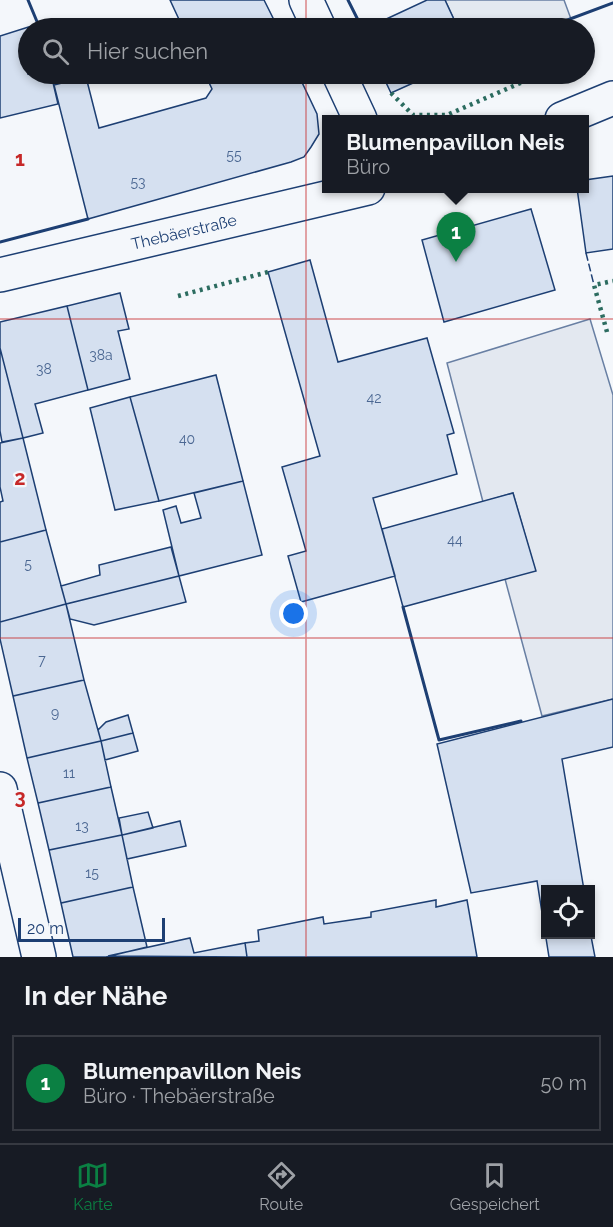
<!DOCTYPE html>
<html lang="de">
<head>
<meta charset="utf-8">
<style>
  body { margin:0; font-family:Raleway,sans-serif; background:#20242c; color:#f1f3f6 }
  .controls { position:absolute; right:18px; bottom:18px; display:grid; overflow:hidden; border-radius:0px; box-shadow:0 3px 9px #0003 }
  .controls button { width:54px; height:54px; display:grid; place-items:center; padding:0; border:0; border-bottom:2px solid #363941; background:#171b24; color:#f1f3f6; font:30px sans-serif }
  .scale { position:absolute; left:18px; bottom:15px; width:147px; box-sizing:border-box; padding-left:6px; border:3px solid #1d3f73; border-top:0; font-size:16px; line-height:21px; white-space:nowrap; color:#1d3f73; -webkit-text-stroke:4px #f4f7fb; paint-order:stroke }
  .you { position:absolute; left:294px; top:614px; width:21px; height:21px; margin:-15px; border:4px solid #fff; border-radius:50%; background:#1a73e8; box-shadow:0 0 0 9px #1a73e833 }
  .badge { display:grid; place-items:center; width:39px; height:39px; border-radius:50%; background:#0b8043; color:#fff; font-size:20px; font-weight:700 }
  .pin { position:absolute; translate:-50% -50px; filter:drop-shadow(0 2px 3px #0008) }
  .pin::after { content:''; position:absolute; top:32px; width:21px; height:18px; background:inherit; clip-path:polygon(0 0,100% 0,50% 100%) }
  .popup { position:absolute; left:322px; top:115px; width:267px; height:78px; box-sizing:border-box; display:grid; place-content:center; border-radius:0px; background:#171b24; filter:drop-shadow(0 2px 4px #0005); font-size:20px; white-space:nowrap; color:#9ea1a6 }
  .popup b { font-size:22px; color:#f1f3f6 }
  .popup::after { content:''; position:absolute; left:50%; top:100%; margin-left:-12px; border:12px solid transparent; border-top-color:#171b24 }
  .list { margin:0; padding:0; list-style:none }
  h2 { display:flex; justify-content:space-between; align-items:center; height:78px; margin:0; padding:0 24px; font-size:26px }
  h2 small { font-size:20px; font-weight:400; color:#9ea1a6 }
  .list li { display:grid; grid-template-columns:39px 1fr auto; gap:18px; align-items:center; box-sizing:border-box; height:96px; margin:0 12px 12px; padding:0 12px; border:2px solid #363941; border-radius:0px }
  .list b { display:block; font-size:22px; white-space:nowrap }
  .list p { margin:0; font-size:20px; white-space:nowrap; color:#9ea1a6 }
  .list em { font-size:20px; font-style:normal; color:#9ea1a6 }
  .icon { flex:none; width:33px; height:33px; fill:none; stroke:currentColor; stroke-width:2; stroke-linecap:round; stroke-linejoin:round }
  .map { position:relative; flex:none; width:613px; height:957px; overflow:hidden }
  .search { position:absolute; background:#171b24; box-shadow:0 3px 9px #0003; left:18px; right:18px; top:18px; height:66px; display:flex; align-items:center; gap:15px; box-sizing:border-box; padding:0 21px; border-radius:33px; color:#9ea1a6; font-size:22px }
  .sheet { height:186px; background:#171b24 }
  nav { display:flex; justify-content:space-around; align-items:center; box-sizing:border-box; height:84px; border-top:2px solid #363941; background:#171b24; font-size:16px; color:#9ea1a6 }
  nav a { display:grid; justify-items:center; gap:3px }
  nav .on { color:#0b8043 }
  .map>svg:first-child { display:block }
  .green { fill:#e3e9f0; stroke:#687fa3; stroke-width:1.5 }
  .parking { fill:#e3e8f0; stroke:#687fa3; stroke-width:1.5 }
  .building { fill:#d5e0f0; stroke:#1d3f73; stroke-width:1.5 }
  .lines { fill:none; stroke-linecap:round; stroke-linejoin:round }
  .minor-casing { stroke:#1d3f73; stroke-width:36 }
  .minor { stroke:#f4f7fb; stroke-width:33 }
  .hedge { stroke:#2c6c60; stroke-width:4.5; stroke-dasharray:3 4.5; stroke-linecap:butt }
  .fence { stroke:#1d3f73; stroke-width:1.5; stroke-dasharray:8 3; stroke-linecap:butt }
  .wall { stroke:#1d3f73; stroke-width:3 }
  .grid { fill:none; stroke:#c62828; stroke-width:1.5; stroke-opacity:0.55 }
  .labels { text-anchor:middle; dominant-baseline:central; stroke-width:4.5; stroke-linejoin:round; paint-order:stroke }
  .number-label { font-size:14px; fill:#4b6792 }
  .street-label { font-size:16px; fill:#1d3f73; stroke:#f4f7fb }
  .grid-label { font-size:20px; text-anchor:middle; font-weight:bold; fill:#c62828; stroke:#f4f7fb; stroke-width:4.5; stroke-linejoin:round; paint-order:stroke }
</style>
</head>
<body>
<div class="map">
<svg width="613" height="957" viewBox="0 0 613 957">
  <rect width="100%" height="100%" fill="#f4f7fb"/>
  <path class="green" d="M445,0h119l7,19 -25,9h-88z"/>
  <path class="parking" d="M590,319l23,76v304l-71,17 -37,-137 30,-9 -22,-77 -30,9 -36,-139z"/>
  <path class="building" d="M170,0h94l14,28h-95z
    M427,0h18l13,28h-91z
    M38,24l1,4h-11v46h23l7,30 -58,14v-82z
    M205,74h93l19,40 2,20 -8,13 -7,10 -13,5 -203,57 -34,-134 32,-8 13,51 107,-30 6,-9z
    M382,74h51l-42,19z
    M613,176v73l-27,4 -9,-65h8v-8z
    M531,209l24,81 -111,32 -22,-82z
    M310,260l28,102 89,-24 27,95 -7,2 10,39 -84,24 22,78 -94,26 -13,-46 18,-5 -24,-84 38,-11 -52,-184z
    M120,293l9,36 -11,2 12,48 -42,11 -21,-84z
    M67,306l21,84 -53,14 8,29 -20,5 -23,-90v-26z
    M0,348l23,90 -21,4 -2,-11z
    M216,375l27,106 -84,20 -29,-104z
    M130,397l29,104 -44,9 -25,-102z
    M23,438l23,92 -46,12v-40l3,-1 -3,-14v-44z
    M243,481l19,74 -83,21 -16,-66 13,-4 5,17 20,-5 -7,-25z
    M513,493l23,78 -133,36 -21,-78z
    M46,530l20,74 -66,18v-80z
    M171,547l8,29 -113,28 -5,-18 39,-11 -1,-10z
    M179,576l7,26 -92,23 -24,-6 -4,-15z
    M66,604l18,76 -71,16 -13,-57v-17z
    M84,680l17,61 -74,17 -14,-62z
    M613,699v48l-51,12 22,131h-38v44h44v-3l5,26h-46l-12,-76 -66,12 -34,-149z
    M128,715l5,18 -32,8 -3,-11 8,-8z
    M133,733l5,18 -33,9 -4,-19z
    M101,741l10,46 -73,16 -11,-45z
    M111,787l11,48 -73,15 -11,-47z
    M148,812l5,16 -31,7 -3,-17z
    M180,821l6,25 -59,13 -5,-24z
    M122,835l11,52 -72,16 -12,-53z
    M133,887l14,60 -41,10h-33l-12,-54z
    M436,900v7l31,-7 10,57h-230l-2,-14 14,-2 -1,-11 65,-13 1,7 47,-7v-5z
    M190,938l4,15 51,-10 2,14 -139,-1z"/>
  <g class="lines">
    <g class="minor-casing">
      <g id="minor">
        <path d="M306,0l13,28"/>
        <path d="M339,74l21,45"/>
        <path d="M562,119l51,-21"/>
        <path id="s1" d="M0,275l368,-87"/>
        <path d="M0,789l39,168"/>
      </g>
    </g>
    <use href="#minor" class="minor"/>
    <path class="hedge" d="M391,93l22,22h34l94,-41
      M178,296l90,-24
      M607,332l-13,-47 19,-4"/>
    <path class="fence" d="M586,253l8,32"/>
    <path class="wall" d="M28,0l10,24
      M348,0l14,28
      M546,28l67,-25
      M0,242l88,-23
      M403,607l36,133 82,-19"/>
  </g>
  <path class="grid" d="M306,0v28M306,74v883M0,319h613M0,638h613"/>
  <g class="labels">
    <g class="number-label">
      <text x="234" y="155">55</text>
      <text x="138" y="182">53</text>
      <text x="101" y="355">38a</text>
      <text x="44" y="369">38</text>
      <text x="374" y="398">42</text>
      <text x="187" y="439">40</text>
      <text x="455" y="540">44</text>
      <text x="28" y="564">5</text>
      <text x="42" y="660">7</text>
      <text x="55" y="713">9</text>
      <text x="69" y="773">11</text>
      <text x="82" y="826">13</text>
      <text x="92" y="873">15</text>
    </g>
    <g class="street-label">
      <text stroke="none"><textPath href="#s1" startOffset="189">Thebäerstraße</textPath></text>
    </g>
  </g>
  <g class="grid-label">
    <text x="20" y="166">1</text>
    <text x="20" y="485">2</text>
    <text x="20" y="804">3</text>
  </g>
</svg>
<div class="controls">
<button><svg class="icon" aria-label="locate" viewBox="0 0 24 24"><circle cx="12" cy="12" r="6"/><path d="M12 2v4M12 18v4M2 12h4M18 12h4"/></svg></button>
</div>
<div class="scale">20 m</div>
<div class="you"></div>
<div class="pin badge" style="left:456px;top:262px">1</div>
<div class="popup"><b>Blumenpavillon Neis</b>Büro</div>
<div class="search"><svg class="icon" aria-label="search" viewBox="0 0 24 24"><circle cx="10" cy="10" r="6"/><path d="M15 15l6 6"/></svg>Hier suchen</div>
</div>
<section class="sheet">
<h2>In der Nähe<small></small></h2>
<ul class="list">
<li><span class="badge">1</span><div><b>Blumenpavillon Neis</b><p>Büro · Thebäerstraße</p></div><em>50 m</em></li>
</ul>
</section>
<nav>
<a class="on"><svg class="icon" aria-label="map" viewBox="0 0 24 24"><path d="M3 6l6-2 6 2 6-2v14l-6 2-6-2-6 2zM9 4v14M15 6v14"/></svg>Karte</a>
<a><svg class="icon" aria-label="directions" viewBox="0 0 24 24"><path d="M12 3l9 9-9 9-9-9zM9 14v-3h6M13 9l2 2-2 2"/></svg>Route</a>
<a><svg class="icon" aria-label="saved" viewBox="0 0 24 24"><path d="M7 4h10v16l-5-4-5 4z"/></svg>Gespeichert</a>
</nav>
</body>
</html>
